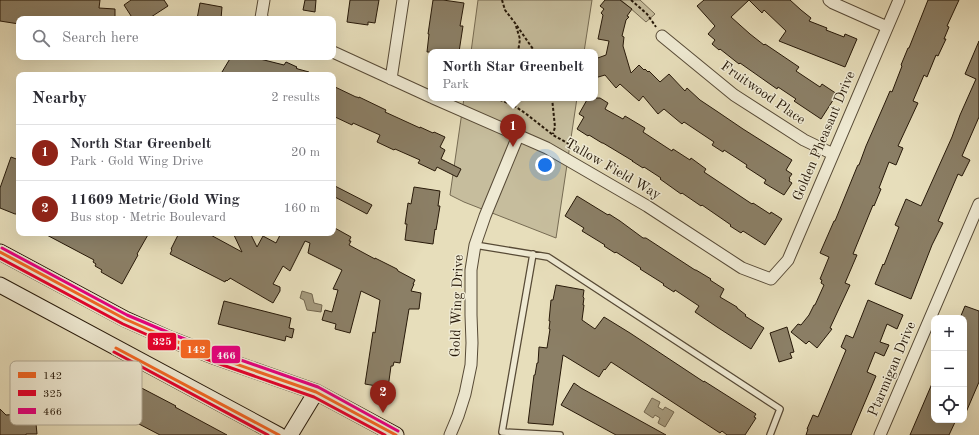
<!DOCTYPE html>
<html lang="en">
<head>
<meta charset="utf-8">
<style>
  body { margin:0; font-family:"Old Standard TT",serif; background:#f2f2f3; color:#2b2b33 }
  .controls { position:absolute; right:12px; bottom:12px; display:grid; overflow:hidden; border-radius:8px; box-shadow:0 4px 16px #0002 }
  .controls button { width:36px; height:36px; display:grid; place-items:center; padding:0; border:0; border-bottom:1px solid #e1e1e2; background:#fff; color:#2b2b33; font:20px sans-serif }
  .you { position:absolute; left:545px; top:165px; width:14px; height:14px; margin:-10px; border:3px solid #fff; border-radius:50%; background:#1a73e8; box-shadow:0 0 0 6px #1a73e833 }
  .badge { display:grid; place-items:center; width:26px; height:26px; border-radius:50%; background:#8f2418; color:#fff; font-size:13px; font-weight:700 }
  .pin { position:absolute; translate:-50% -33px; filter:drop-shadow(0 1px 2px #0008) }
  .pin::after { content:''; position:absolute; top:21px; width:14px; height:12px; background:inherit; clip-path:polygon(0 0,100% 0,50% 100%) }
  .popup { position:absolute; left:428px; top:49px; width:170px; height:52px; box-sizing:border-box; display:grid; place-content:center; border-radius:8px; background:#fff; filter:drop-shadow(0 1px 3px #0005); font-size:13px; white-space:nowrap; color:#7c7c81 }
  .popup b { font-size:15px; color:#2b2b33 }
  .popup::after { content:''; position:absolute; left:50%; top:100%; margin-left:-8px; border:8px solid transparent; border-top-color:#fff }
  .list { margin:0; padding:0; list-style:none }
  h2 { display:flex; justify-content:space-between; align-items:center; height:52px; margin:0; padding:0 16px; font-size:17px }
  h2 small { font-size:13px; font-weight:400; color:#7c7c81 }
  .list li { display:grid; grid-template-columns:26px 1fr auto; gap:12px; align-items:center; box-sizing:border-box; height:56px; padding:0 16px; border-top:1px solid #e1e1e2 }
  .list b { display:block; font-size:15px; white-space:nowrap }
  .list p { margin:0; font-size:13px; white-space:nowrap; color:#7c7c81 }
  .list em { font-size:13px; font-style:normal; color:#7c7c81 }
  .icon { flex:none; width:22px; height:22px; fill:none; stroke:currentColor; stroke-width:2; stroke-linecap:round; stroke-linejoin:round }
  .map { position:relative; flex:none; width:979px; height:435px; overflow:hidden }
  .search { position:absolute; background:#fff; box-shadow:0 4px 16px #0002; left:16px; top:16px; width:320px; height:44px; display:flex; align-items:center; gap:10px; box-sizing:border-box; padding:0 14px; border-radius:8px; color:#7c7c81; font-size:15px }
  .panel { position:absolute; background:#fff; box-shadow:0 4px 16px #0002; left:16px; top:72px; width:320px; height:164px; border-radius:8px }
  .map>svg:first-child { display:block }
  .green { fill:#c6bd9d; stroke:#766b53 }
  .water { fill:#a69b7e; stroke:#73674f }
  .building { fill:#8b7f66; stroke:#271909 }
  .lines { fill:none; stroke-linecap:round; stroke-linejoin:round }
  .service-casing { stroke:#574a36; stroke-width:8 }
  .minor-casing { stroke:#574a36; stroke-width:13 }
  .secondary-casing { stroke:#271909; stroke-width:17 }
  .path { stroke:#271909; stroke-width:2; stroke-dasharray:3 2; stroke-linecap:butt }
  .service { stroke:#efead3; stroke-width:5.5 }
  .minor { stroke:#efead3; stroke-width:11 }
  .secondary { stroke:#efead3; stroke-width:15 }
  .bus-1-casing { stroke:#efead3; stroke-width:6 }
  .bus-2-casing { stroke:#efead3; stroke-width:6 }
  .bus-3-casing { stroke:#efead3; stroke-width:6 }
  .bus-1 { stroke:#f26522; stroke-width:3 }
  .bus-2 { stroke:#e4002b; stroke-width:3 }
  .bus-3 { stroke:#e5007d; stroke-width:3 }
  .labels { text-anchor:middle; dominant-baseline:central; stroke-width:3; stroke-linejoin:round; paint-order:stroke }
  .street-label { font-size:14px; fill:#271909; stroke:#efead3 }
  .key { fill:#efead3; stroke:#b3ab96; stroke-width:1 }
  .key-label { font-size:11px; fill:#271909 }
  .line-badge { stroke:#efead3; stroke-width:1.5 }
  .badge-label { font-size:11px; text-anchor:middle; font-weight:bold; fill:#fff }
</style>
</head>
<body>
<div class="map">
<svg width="979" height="435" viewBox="0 0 979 435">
  <rect width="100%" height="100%" fill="#e7debb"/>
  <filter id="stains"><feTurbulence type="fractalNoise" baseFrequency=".005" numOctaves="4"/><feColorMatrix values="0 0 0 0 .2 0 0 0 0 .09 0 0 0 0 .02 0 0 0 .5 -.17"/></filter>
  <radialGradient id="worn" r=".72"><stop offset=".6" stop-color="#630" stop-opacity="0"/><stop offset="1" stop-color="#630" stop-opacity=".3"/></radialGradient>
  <path class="green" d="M478,0h114l-8,52h-113z
    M621,0h19l15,14 -9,8z
    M464,98h113l-21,140 -92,-36 -14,-7z"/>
  <path class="water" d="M302,291l10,3 2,9 8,2 -1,7 -14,-2 -3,-10 -4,-2z
    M652,398l8,4 -2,5 5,3 2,-3 9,5 -9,15 -7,-4 2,-5 -5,-3 -2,3 -9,-6z"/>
  <path class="building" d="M0,0h100l-1,8 16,1v10h-96v5l-19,-3z
    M131,0h33l4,6 -20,13h-15l-9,-14z
    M305,0h11l-1,12 -12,-2z
    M350,0h29l-4,23 -7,-1v3l-21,-3z
    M433,0h10l21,3 -4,23h3l-4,26h-32l2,-18h-1z
    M605,0h15l12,9 -5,7 2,1 -3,3 -4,16 2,1 -1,9 8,27 8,-8 5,5 1,-1 3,3 1,-1 11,11 9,-8 16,17 2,-3 13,12 18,12 25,17 49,31 -6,10 6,4 -3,4 1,1 -1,2 3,2 -8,12 -20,-12 2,-3 -20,-13 1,-2 -23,-15 -1,2 -11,-7 2,-3 -30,-20 -2,2 -18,-15 -6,5 -15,-18 -4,5 -19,-17 -4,4 -11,-13 -10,3v-19l11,-4 3,-14 -11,-2 5,-24 -2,-2 3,-4 -4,-3z
    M704,0h86l11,10 10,8 -2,3 18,7 -1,2 18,7 1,-3 12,5 -12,28 -66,-26 7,-10 -22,-21 -2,3 -13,-13 -18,17 19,17 14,11 1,-1 34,23 -3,4 24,16 2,-3 15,10 -16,25 -27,-18 2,-2 -18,-12 -1,2 -37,-26 -1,1 -19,-15 -1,1 -7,-6 3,-4 -7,-6 7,-8 -18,-20z
    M928,0h31l-12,26 2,1 -5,12h2l-8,17 -2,-1 -9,22 -3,-2 -11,26 5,2 -20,43 5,2 -7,17 -7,-3 -10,26 2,1 -7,17 -1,-1 -20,49 4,1 -12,28 5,2 -20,43 2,1 -15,19 -8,-7 -3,3 -15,-12 7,-8 3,1 8,-10 5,-10h1l9,-20 -3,-2 1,-3 -2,-1 9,-22 -9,-4 14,-32h1l22,-54 1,-2h1l7,-19 18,-41 6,-14 2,1 10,-26 -1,-1 7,-17h1z
    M200,3l22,4 -1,12h-24z
    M979,41v76l-17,39 8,4 -8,16 -4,-2 -20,47 5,2 -11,22 -21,54 -36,-15 8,-20 1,1 15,-38 -4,-2 11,-26 15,7 31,-69 8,-22 16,-36 -11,-5z
    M231,57h25v1l28,7 2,-3 11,5 -1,1 2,1 11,3v2l2,1h-83l-6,-3z
    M333,86l23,11h1l2,1v-1l27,13 -1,2 35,16v-1l13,6 1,-1 11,5 -5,10 5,3 -4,9 20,10 -4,8 -20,-10 -2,4 -17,-8 2,-3 -25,-11 -1,1 -17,-8 3,-7 -27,-12 -1,2 -19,-9z
    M588,98h12l8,5 -3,6 18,10 2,-3 20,12 -2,4 29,19 1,-2 17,11 1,-2 15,11 -2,3 48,32 1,-1 17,11 1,-2 11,7 -17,26 -22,-14 -2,2 -11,-7 1,-1 -29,-20 -1,1 -19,-13 -1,1 -21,-15 1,-1 -17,-11 -1,1 -11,-7h1l-30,-18h-1l-13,-8 -1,1 -11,-7 7,-12 -5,-3z
    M11,157l8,3v49l-2,5h-2l-15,-6v-20z
    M333,185l39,20 -5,9 -34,-18z
    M414,187l26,4 -2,15h2l-4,24 -1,-1 -2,15 -28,-4 2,-16h-2l3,-21 3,1z
    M577,196l31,19 1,-1 11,7 23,17h3l49,32h1l15,9 -1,1 14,9 -4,8 17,10v1l9,7 -1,1 19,12 -13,21 -34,-22 -22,-15 4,-6 -24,-16 -1,2 -11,-7 1,-1 -24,-15 1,-1 -25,-16 -1,1 -11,-7 1,-1 -23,-14 2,-3 -19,-12z
    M333,227l18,10 -2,4h2l-2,4 26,14v-1l22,11 1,2 17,9 -2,4h1l-3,7 10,2 -2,16h-10l-9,54 -6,-1 -1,4h-2l-3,22 -23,-4 8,-52 2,1 5,-33 -19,-9 -11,42 -15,-4 1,-5 -14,-4 3,-10 7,2 6,-22 -5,-1 9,-19 -34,-17 2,-10 -5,-2 -15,30 -7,-5 -10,18 7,3v4l-7,12 -43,-25v1h-1l-2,2 -1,-1 -1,2 -55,-28 2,-4 -1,-1 8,-16h28l35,19 -9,-19h17l7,14 6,-11 13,7 5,-10h52z
    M43,233h106l-12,21 1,1 -16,29 -21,-12 1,-2 -7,-4 1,-2 -3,-2 1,-2z
    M556,285l28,5 -1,7 1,1 -1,7h1l-2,15 13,9 9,-12 26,16 74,49v-1l52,33 -2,3 2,1 -11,17h-18l-5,-4 -2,2 -109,-71 -6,8 -1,-1 -5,8 -36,-22 -10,70 -25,-2 6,-48h1l2,-12h1l1,-16 8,1 3,-19h-1l1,-8h-1l2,-21h2z
    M868,300l35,15 -6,14 -10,-5 -7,18 9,3 -5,11 -9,-4 -8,20 9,4 -25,59h-45l2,-6h-1l6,-14 5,2 28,-67 -5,-3 5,-12 7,3z
    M224,301l67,17 -2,10 5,1 -2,9 -6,-2 -1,5 -67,-17z
    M965,306l14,5v71l-15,35v-99h-4z
    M787,327l7,25 -4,1 2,5 -13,4 -9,-29z
    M934,379v41h22l-7,15h-39z
    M132,383l44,23 -1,1 52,28h-67l-44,-23z
    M574,383l7,5 85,47h-50l-55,-30z
    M0,409l6,6 29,-2 2,21h-11v1h-26z"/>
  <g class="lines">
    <g class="service-casing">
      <path id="service" d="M475,245l73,12 232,152 -10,26
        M533,254l-31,178 58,3"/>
    </g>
    <g class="minor-casing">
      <path id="minor" d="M829,0l4,3 54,24
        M263,19l-2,-1 3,-18
        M662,36l72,59 70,45 29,14
        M333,52l98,45
        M391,79l12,-79
        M433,98l114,50 100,58 95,62 29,11 17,-19 111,-260
        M450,435l8,-19 7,-22 6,-29 1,-22 -1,-28v-45l4,-25 10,-29 33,-80
        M880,435l99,-231"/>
    </g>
    <g class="secondary-casing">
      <path id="secondary" d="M0,252l125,67 45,20 46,18 100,35 80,43
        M0,285l279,150
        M290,435l26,-43"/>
    </g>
    <path class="path" d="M502,0l3,10 10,13 20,29
      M631,0l16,14 9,13
      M516,26l4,13 -2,13
      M495,98l18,7 12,8 28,22 16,9
      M552,98l3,29 -2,7"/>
    <use href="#service" class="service"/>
    <use href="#minor" class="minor"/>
    <use href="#secondary" class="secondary"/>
    <g class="bus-1-casing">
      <path id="bus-1" d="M0,252l125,67 45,20 46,18 100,35 80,43
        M116,348l163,87"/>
    </g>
    <g class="bus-2-casing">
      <path id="bus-2" d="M0,258l123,66 45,20 46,18 100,35 71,38
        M114,352l154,83"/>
    </g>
    <g class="bus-3-casing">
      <path id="bus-3" d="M2,248l125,67 45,19 46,18 100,35 80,44"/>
    </g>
    <use href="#bus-1" class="bus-1"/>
    <use href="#bus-2" class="bus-2"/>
    <use href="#bus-3" class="bus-3"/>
  </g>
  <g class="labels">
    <g class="street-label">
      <text transform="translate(763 93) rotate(35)">Fruitwood Place</text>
      <text transform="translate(824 136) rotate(-67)">Golden Pheasant Drive</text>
      <text transform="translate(613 169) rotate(30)">Tallow Field Way</text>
      <text transform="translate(457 306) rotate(-88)">Gold Wing Drive</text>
      <text transform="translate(892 369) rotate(-67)">Ptarmigan Drive</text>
    </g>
  </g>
  <rect x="10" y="361" width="132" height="64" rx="6" class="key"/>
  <rect x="18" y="372" width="18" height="6" fill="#f26522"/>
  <rect x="18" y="390" width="18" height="6" fill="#e4002b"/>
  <rect x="18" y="408" width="18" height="6" fill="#e5007d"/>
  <g class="key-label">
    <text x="43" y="379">142</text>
    <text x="43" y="397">325</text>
    <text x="43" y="415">466</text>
  </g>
  <g class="line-badge">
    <rect x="147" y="332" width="30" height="19" rx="4" fill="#e4002b"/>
    <rect x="180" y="339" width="31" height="20" rx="4" fill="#f26522"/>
    <rect x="211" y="345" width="30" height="19" rx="4" fill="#e5007d"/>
  </g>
  <g class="badge-label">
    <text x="162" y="345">325</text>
    <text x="196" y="353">142</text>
    <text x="226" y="359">466</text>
  </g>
  <rect width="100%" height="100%" filter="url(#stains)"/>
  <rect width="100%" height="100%" fill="url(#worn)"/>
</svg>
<div class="controls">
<button>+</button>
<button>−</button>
<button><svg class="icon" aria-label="locate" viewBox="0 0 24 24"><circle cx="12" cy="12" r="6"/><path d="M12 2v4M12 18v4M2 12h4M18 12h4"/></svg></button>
</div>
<div class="you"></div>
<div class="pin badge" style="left:513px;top:147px">1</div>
<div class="popup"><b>North Star Greenbelt</b>Park</div>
<div class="pin badge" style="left:383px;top:413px">2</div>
<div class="search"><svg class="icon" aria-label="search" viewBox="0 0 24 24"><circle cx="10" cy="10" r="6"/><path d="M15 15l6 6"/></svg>Search here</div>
<section class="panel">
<h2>Nearby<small>2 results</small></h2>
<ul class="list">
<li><span class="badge">1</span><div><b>North Star Greenbelt</b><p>Park · Gold Wing Drive</p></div><em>20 m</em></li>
<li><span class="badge">2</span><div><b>11609 Metric/Gold Wing</b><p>Bus stop · Metric Boulevard</p></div><em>160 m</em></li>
</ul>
</section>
</div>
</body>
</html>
